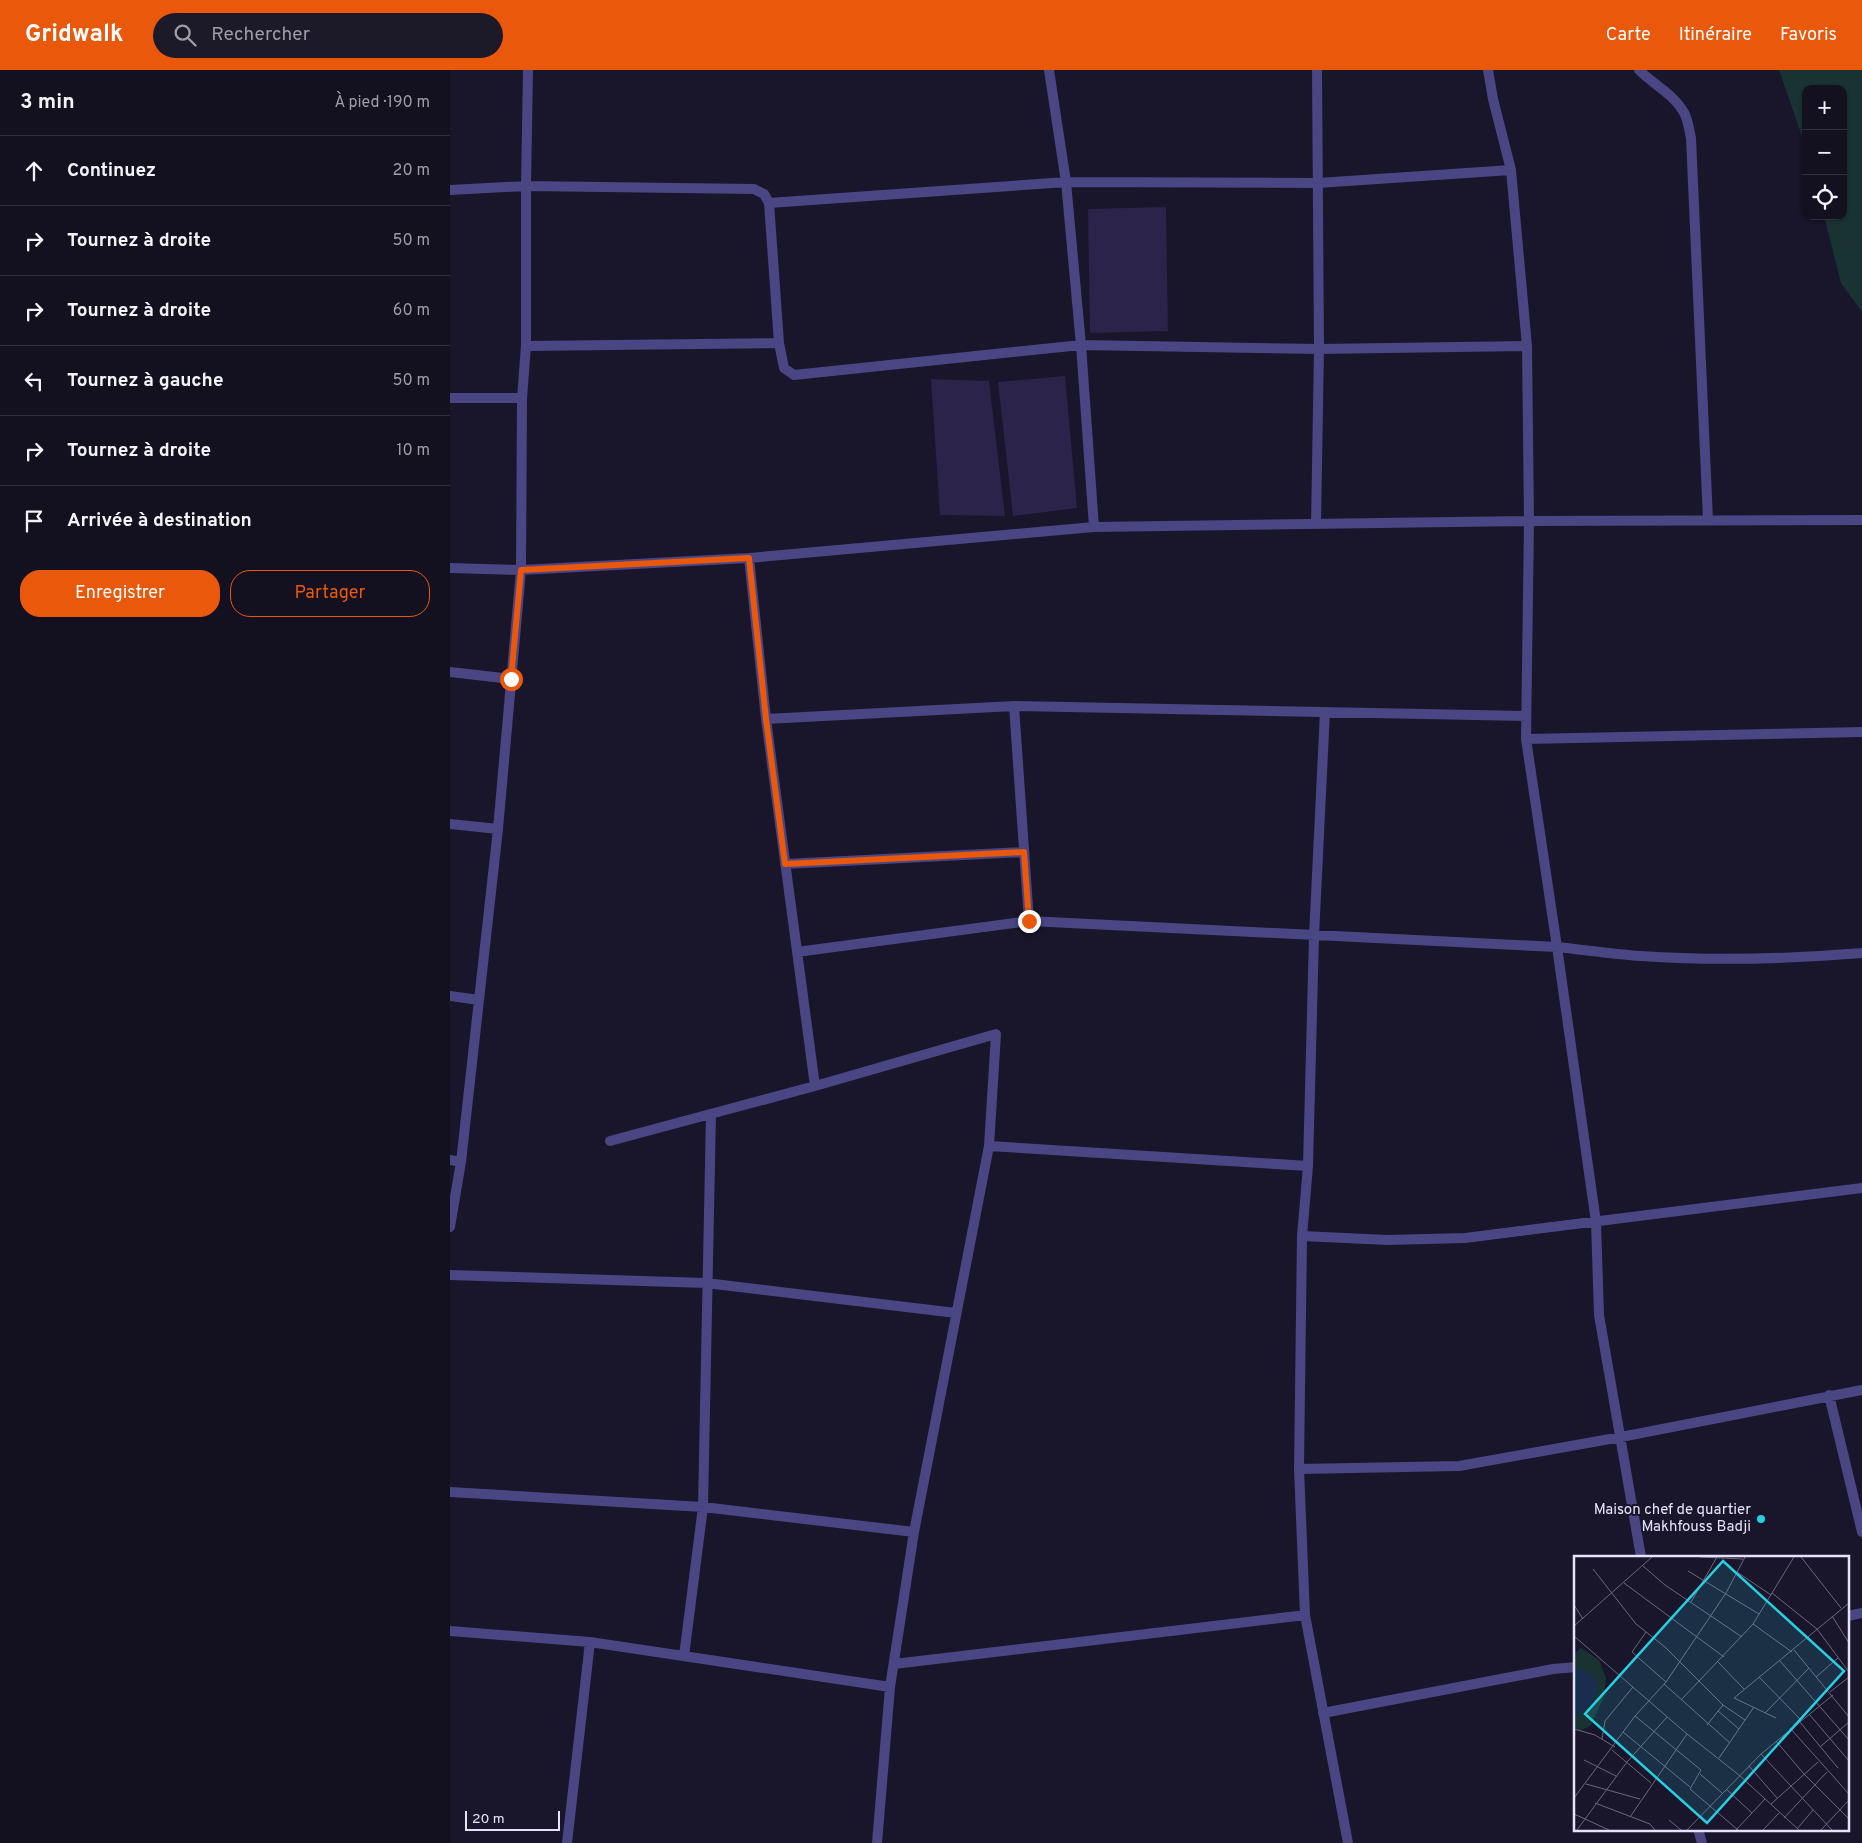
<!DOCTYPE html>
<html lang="fr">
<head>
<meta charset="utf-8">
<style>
  body { margin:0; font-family:Overpass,sans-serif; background:#1c1929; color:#f1f3f6 }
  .controls { position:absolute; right:15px; top:15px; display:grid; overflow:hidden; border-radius:10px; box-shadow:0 1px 4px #0004 }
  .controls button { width:45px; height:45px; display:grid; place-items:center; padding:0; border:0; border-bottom:1px solid #32303e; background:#131020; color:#f1f3f6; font:25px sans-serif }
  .scale { position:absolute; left:15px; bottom:12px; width:95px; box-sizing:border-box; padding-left:5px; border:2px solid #e5e2fb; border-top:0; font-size:14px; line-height:18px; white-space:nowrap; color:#e5e2fb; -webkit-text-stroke:4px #19152a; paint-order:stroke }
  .stop { position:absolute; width:15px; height:15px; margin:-11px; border:4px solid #ea580c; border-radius:50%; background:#fff }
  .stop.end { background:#ea580c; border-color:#fff; box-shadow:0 1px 5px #0008 }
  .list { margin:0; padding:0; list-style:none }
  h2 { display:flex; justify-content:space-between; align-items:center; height:65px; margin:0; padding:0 20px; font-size:21px }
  h2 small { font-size:16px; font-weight:400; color:#9d9da5 }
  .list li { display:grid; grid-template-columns:32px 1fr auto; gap:15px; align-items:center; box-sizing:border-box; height:70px; padding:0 20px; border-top:1px solid #32303e }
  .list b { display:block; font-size:19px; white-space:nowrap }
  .list em { font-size:16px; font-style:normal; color:#9d9da5 }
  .actions { display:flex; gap:10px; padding:15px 20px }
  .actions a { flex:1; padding:11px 0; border:1px solid #ea580c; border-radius:20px; text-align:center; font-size:18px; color:#ea580c }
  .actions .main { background:#ea580c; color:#fff }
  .icon { flex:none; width:28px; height:28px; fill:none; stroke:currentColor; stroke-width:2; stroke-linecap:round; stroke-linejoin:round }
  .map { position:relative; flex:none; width:1412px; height:1773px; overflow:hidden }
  header { display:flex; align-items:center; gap:30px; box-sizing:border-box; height:70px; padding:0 25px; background:#ea580c; color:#fff }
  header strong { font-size:24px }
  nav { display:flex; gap:28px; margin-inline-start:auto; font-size:18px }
  .search { width:350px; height:45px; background:#1c1929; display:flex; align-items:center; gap:12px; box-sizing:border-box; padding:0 18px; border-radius:28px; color:#9d9da5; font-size:19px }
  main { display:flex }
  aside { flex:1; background:#131020 }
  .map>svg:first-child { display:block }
  .green { fill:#193332 }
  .building { fill:#2b2349 }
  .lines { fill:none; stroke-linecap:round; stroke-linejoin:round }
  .minor { stroke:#494683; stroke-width:10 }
  .route { stroke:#ea580c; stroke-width:6 }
  .poi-dot { fill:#27cfe2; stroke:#19152a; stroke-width:2 }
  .labels { text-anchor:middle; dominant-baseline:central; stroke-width:4; stroke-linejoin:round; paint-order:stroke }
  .poi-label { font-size:15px; fill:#e5e2fb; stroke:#19152a; text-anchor:end }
  .inset-road { fill:none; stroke:#6b677e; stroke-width:1 }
  .view { fill:#27cfe2; fill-opacity:0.15; stroke:#27cfe2; stroke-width:2.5 }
  .inset-edge { fill:none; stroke:#e5e2fb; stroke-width:2.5 }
</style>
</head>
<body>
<header>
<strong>Gridwalk</strong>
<div class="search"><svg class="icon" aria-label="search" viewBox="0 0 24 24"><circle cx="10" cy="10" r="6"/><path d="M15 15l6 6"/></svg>Rechercher</div>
<nav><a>Carte</a><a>Itinéraire</a><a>Favoris</a></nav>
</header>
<main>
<aside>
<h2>3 min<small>À pied · 190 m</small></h2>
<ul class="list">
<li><svg class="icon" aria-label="ahead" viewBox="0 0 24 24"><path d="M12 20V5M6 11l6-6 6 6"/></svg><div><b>Continuez</b></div><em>20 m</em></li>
<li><svg class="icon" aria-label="right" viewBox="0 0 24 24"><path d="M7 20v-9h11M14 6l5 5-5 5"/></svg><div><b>Tournez à droite</b></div><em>50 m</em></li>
<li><svg class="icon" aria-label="right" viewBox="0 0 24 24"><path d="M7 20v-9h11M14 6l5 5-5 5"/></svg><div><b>Tournez à droite</b></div><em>60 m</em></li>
<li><svg class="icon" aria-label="left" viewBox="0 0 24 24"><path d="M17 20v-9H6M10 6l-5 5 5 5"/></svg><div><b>Tournez à gauche</b></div><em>50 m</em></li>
<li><svg class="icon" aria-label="right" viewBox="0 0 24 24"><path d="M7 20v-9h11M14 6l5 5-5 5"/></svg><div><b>Tournez à droite</b></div><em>10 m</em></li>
<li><svg class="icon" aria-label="arrive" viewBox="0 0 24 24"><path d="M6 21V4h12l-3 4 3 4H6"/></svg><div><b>Arrivée à destination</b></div></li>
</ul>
<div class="actions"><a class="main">Enregistrer</a><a>Partager</a></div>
</aside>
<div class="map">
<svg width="1412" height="1773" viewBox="0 0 1412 1773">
  <rect width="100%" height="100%" fill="#19152a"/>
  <path class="green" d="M1329,0h83v242l-21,-29 -17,-67h19v-127h-37v59z"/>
  <path class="building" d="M716,137l2,124 -78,2 -2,-124z
    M615,306l12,132 -64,8 -15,-134z
    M481,309l58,2 16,135 -65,-1z"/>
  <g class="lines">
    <path class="minor" d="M599,0l17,112 15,163 13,182
      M1038,0l5,29 18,71 16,176 2,175 -3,218 31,208 39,275 3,93 42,242
      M1189,0c14,14 34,24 44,41 5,7 6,19 8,27l17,382
      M0,120l76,-4 228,3 10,5 5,9 10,140 5,25 10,7 287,-30 238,4 208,-3
      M319,133l297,-21 252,1 193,-13
      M76,276l253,-3
      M0,328h72
      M866,454l3,-175 -2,-279
      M299,488l17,161 49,367
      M0,498l71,2 228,-12 345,-31 435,-6 333,-1
      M0,602l61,7
      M564,636l15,215 528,26c28,3 56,7 84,9 73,5 148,3 221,-3
      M875,642l-11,224 -6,230 -6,70 -3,233 6,146 43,228
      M316,649l248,-13 512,10
      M1076,669l336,-7
      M0,754l48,5
      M335,794l239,-12
      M347,882l232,-31
      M0,926l29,4
      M160,1071l205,-55 181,-52 -7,112 -75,386 -24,155 -13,156
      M539,1076l319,20
      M0,1090l11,2
      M0,1157l11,-65 37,-333 23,-259 1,-172 4,-52v-160l2,-116
      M852,1166l86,4 77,-2 397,-50
      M0,1205l256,8 250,30
      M1379,1325l33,137
      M849,1399l160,-3 162,-29 241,-47
      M0,1422l253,15 211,25
      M1398,1546l14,-3
      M0,1561l140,11 300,45
      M234,1586l19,-149 8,-393
      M444,1594l411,-49
      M873,1643l230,-44 23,-2
      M1248,1759l4,14
      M117,1773l23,-201"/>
  </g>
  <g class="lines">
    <path class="route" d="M61,609l10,-109 228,-12 17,161 19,145 239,-12 5,69"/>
  </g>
  <circle class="poi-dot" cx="1311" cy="1449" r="5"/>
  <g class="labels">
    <g class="poi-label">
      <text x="1301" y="1440">Maison chef de quartier<tspan x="1301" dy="17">Makhfouss Badji</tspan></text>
    </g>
  </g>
  <g transform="translate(1124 1486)">
    <rect width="275" height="275" fill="#19152a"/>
    <path d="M7,92l18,12 7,18 -2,19 -13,28 -11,6 -6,-4v-10l17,-11 7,-16 -19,-22 -5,2v-16z" fill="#193332"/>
    <path d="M4,112l10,4 8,8 2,10 -7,16 -16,11 -1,-47z" fill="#192e4f"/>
    <path class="inset-road" d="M126,1l43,2M227,1l40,51M69,10l22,19 77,52M19,13l43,55 29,23 58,58 -16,20M114,15l71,43M163,16l34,23M50,27l100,74M198,37l45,36 32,43M117,46l26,-45M0,49l9,14M258,60l17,27M179,68l39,28M0,70l78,-69M72,76l-14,20 34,30M0,80l113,98 52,41 60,55M220,94l55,67M206,105l69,79M144,106l26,27M185,121l42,43M242,121l22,-19M90,128l66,59M256,136l19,-15M107,144l72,-76 41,-67M149,149l22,15M144,155l21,18M191,157l44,-45M235,158l40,47M61,160l66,54 -11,19 48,41M202,162l-42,-20 115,-95M225,165l39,47M216,172l59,66M0,173l21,6 20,12M49,176l67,55M28,183l3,-18 28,-34M202,185l28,33 45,45M246,191l29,-25M38,194l39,33M187,198l71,76M145,202l35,-51M10,204l32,16M175,210l28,32M126,218l22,19M12,228l54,15M152,233l26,24M0,242l61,-82 31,-34 60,-89 19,-36M21,247l55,21 5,6M197,248l47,-42M0,258l35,16M56,261l57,-83M210,262l43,-46M95,264l12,10M223,273l16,-19M3,274l50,-68 40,-45M113,274l74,-76 72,-59M162,274l29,-31M189,274l16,-17M247,274l28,-30"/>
    <path class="view" d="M149,5l121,110 -137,152 -122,-109z"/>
    <rect width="275" height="275" class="inset-edge"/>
  </g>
</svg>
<div class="controls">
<button>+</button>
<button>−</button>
<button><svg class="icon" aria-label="locate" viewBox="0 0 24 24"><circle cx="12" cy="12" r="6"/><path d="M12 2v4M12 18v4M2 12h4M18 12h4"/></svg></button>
</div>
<div class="scale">20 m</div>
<div class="stop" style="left:61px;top:609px"></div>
<div class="stop end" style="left:579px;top:851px"></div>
</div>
</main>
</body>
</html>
